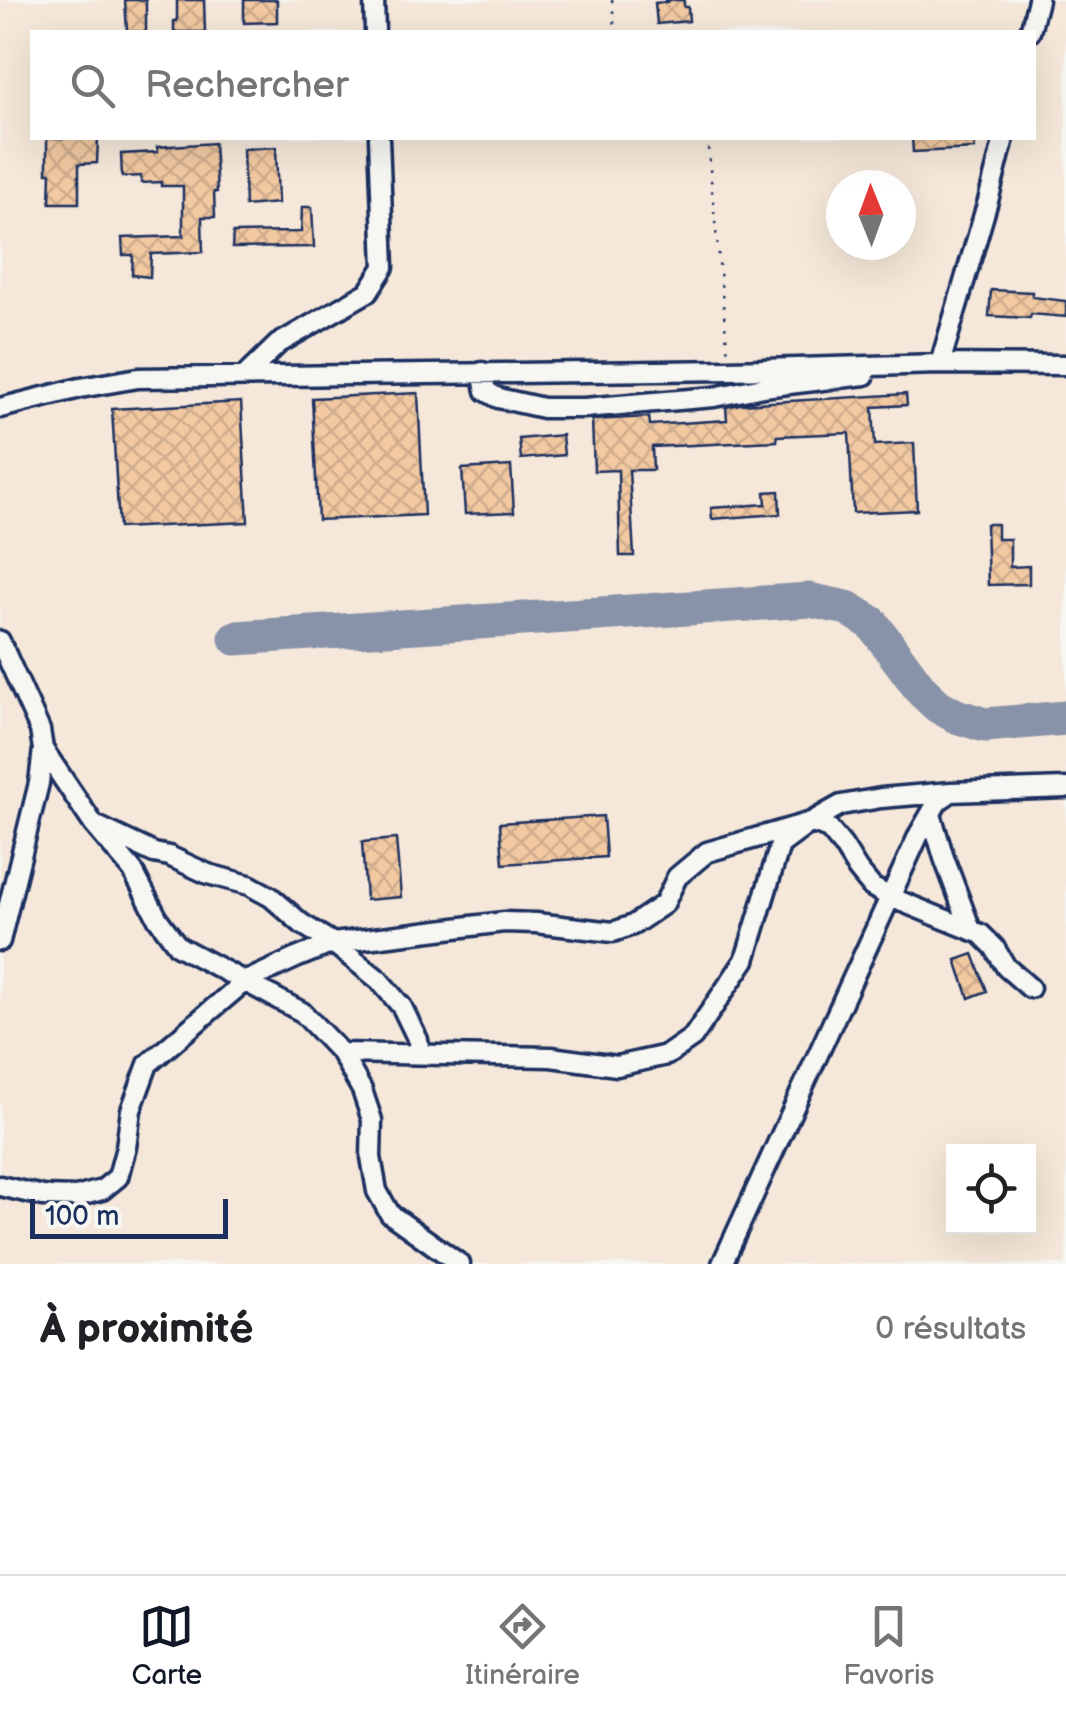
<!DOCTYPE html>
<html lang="fr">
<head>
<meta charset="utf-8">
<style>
  body { margin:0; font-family:"Balsamiq Sans",sans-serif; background:#f2f2f2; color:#202124 }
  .controls { position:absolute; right:30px; bottom:30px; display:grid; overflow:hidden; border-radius:0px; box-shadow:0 10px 40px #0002 }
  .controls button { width:90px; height:90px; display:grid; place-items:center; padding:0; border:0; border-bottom:2px solid #e0e0e0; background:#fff; color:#202124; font:50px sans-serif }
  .compass { position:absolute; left:826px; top:170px; width:90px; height:90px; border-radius:50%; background:#fff; box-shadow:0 10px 40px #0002; rotate:359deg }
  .scale { position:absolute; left:30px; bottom:25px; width:198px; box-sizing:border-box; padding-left:10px; border:5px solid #1b2f5e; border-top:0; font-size:28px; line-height:35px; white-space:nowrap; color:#1b2f5e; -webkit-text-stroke:8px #f6f6f2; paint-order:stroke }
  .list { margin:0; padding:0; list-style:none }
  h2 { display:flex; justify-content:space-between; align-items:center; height:130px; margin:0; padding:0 40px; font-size:42px }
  h2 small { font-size:32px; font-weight:400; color:#757577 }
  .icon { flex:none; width:55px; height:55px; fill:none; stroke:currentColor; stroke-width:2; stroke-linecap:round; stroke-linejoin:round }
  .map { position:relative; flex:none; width:1066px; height:1264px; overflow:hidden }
  .search { position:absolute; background:#fff; box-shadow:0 10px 40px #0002; left:30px; right:30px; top:30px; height:110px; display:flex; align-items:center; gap:25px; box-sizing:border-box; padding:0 35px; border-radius:0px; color:#757577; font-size:38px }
  .sheet { height:310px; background:#fff }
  nav { display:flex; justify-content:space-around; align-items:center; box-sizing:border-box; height:140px; border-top:2px solid #e0e0e0; background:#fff; font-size:28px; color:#757577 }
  nav a { display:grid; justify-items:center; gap:5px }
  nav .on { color:#111827 }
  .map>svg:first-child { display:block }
  .built { fill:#f5e8da; fill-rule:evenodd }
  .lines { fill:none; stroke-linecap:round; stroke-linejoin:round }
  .taxiway { stroke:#8892a8; stroke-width:35 }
  .building { fill:url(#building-cross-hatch); stroke:#1b2f5e; stroke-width:2.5 }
  .minor-casing { stroke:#1b2f5e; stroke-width:25 }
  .path { stroke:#1b2f5e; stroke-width:2.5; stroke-dasharray:2.5 8; stroke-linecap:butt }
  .minor { stroke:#f6f6f2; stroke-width:18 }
</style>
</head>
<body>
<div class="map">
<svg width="1066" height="1264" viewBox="0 0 1066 1264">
  <defs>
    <pattern id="building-cross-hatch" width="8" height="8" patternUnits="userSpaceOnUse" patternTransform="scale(2.5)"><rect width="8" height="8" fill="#f2c9a1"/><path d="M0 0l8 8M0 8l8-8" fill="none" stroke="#cfad8d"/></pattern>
  </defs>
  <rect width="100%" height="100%" fill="#f6f6f2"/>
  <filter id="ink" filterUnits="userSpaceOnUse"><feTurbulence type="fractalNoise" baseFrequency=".01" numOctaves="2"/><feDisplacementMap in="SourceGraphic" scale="20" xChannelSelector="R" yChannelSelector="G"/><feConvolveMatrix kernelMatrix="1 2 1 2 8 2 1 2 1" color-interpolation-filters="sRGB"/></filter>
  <g filter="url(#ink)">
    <path class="built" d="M0,0h1066v1264h-1066zM32,32h1002v106h-1002zM841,185h60v60h-60zM954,1152h74v74h-74z"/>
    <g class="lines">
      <path class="taxiway" d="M236,638l573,-38 38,8 25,15 50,68 16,15 18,10 29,9 81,-7"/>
    </g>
    <path class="building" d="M125,0h21v32l-19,-1z
      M177,0h27l1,32h-31v-11h3z
      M244,0h33v22l-33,1z
      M666,0h18v7h4l1,14 -32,3 -2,-21 12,-1z
      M47,138h51l-1,25 -18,1v39h-29l1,-30h-4z
      M912,138h62l1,11 -62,3z
      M214,143l3,49h-3l1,25h-13l1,35 -52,2 -1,23 -18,-2 1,-20h-10l-1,-17 61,-2v-50h-22v-4l-20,1v-7l-19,1 -1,-23 37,-2 -1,-5z
      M276,147l2,56 -33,3 -2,-57z
      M302,207h10l2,40 -82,1 1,-15 68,-1z
      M991,290l41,2v5l34,4v16l-35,-3 -1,4 -41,-2z
      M418,393l6,122 -106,5 -6,-122z
      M906,394l1,11 -34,2 2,38 39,-2 3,67 -64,3 -4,-80 -72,3v5l-125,6 1,23h-24l5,86h-14l-2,-86 -24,1 -2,-51 57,-3 1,8 77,-5 -1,-13 14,-3z
      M241,402l7,120 -129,6 -7,-119z
      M562,435l2,20 -43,4 -2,-20z
      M511,466l3,46 -49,2 -3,-45z
      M779,491l1,23 -68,5 -1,-11 55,-4 -1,-12z
      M986,524h11v15h13v28l19,-1v18l-41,1z
      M603,816l3,41 -103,7 -3,-41z
      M396,839l5,58 -35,3 -4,-58z
      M973,954l14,37 -18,7 -13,-38z"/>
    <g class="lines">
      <g class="minor-casing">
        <path id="minor" d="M374,0l1,32
          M1030,32l8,-32
          M940,364l48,-163 16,-63
          M482,372l4,19 12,7 45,10h41l130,-11 49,-10 102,-12
          M246,375l32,-31 90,-52 16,-25 -5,-129
          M0,408l80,-20 58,-10 591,-8 211,-6 126,1
          M0,641l40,89 3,19 -4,34 -39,158
          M43,749l51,76 39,46 25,48 20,27 124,66 39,41 210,4 66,9 50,-11 26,-18 52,-77 35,-115 31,-23 30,-17 40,-7 70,-6
          M931,814l13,44 27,72
          M99,827l55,26 15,3 39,18 41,11 22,12 31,27 31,19 46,37 23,27 16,33 2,14
          M341,1053l21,37 10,30 -1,37 6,34 13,23 70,50
          M0,1186l43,10 33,1 26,-7 16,-13 8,-30 5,-37 17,-46 96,-82 52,-24 37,-15 171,-21 32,1 77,9 20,-7 31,-21 13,-27 30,-25 104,-30 18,7 14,17 15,24 14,17 18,10 91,37 13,13 12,20 24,21
          M722,1264l197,-430 19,-33 13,-9 115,-4"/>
      </g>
      <path class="path" d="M612,0l3,32
        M707,138l21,217"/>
      <use href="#minor" class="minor"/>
    </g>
  </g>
</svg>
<div class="controls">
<button><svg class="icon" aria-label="locate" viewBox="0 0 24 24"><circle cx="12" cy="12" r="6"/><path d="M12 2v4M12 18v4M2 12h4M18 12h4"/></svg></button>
</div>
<svg class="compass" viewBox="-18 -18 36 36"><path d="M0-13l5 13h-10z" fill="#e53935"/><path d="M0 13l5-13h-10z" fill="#757577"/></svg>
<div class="scale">100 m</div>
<div class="search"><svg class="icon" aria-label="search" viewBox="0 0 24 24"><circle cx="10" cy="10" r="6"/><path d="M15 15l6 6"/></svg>Rechercher</div>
</div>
<section class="sheet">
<h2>À proximité<small>0 résultats</small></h2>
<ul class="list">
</ul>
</section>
<nav>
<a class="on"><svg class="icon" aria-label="map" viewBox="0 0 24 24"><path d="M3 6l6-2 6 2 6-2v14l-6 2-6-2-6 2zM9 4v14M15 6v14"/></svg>Carte</a>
<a><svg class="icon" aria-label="directions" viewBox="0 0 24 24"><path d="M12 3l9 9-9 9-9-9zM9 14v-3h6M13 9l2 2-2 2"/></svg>Itinéraire</a>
<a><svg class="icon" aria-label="saved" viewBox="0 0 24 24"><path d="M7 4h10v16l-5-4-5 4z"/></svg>Favoris</a>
</nav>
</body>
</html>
